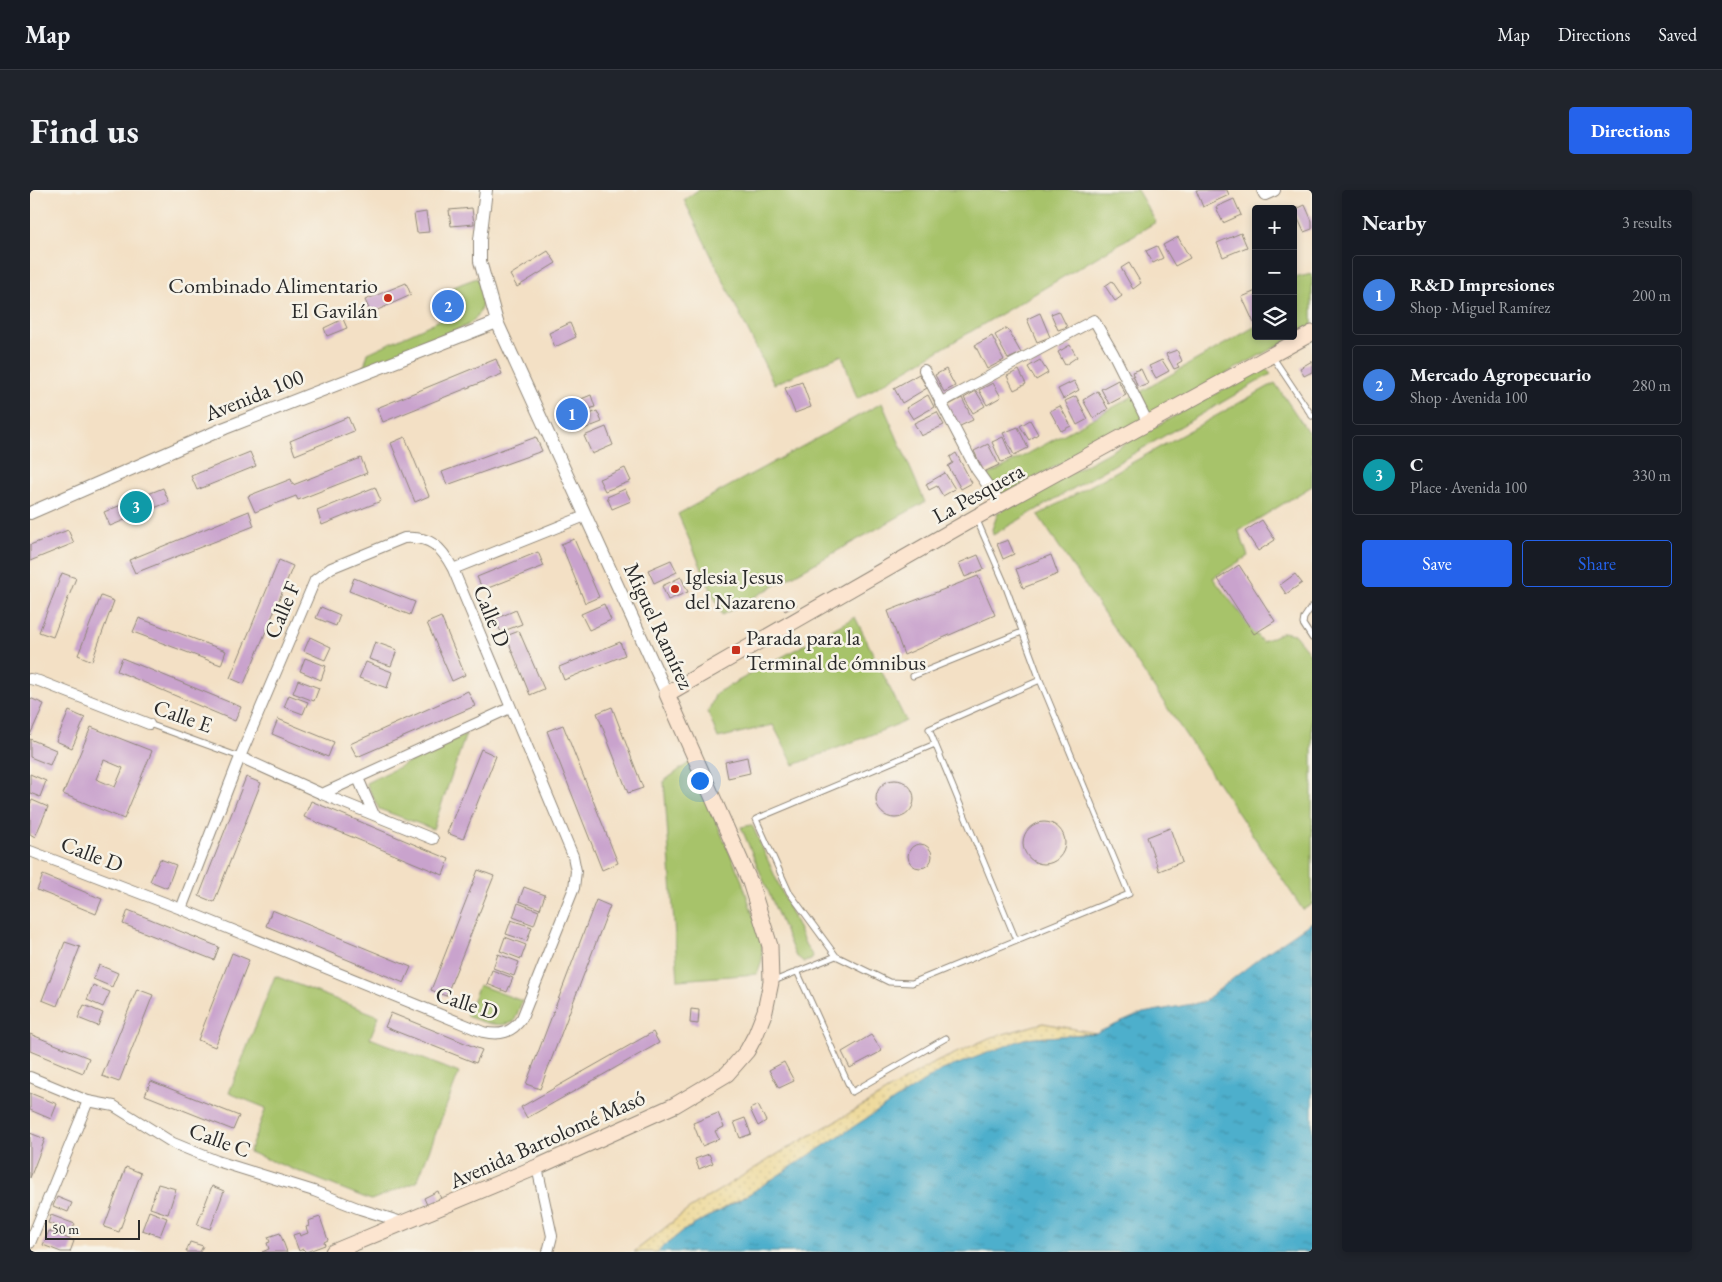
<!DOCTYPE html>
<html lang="en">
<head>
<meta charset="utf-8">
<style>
  body { margin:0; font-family:"EB Garamond",serif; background:#20242c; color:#f1f3f6 }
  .controls { position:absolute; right:15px; top:15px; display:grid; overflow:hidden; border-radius:5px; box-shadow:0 2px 8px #0003 }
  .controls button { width:45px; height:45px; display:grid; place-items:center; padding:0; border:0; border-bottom:1px solid #363941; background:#171b24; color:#f1f3f6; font:25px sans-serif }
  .scale { position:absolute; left:15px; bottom:12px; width:95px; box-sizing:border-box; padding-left:5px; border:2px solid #2b2b2b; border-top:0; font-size:14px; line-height:18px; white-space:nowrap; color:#2b2b2b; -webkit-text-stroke:4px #f7f3e8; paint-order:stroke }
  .you { position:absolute; left:669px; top:590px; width:18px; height:18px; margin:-12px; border:4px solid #fff; border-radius:50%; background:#1a73e8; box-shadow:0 0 0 8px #1a73e833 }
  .badge { display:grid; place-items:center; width:32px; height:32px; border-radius:50%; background:#2563eb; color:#fff; font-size:16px; font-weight:700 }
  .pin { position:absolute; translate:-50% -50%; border:2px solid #fff; box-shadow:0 1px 5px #0006 }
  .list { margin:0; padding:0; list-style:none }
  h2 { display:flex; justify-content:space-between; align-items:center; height:65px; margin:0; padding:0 20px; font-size:21px }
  h2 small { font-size:16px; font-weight:400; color:#9ea1a6 }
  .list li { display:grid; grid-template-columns:32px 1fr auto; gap:15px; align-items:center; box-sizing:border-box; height:80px; margin:0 10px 10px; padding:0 10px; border:1px solid #363941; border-radius:5px }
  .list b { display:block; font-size:19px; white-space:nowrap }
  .list p { margin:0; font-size:16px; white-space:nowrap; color:#9ea1a6 }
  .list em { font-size:16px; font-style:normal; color:#9ea1a6 }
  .actions { display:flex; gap:10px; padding:15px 20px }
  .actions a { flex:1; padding:11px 0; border:1px solid #2563eb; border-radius:5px; text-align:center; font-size:18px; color:#2563eb }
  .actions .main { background:#2563eb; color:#fff }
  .icon { flex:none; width:28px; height:28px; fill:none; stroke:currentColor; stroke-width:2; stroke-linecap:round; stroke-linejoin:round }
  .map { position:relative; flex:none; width:1282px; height:1062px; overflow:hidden; border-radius:5px }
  header { display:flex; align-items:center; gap:30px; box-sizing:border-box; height:70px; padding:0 25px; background:#171b24; border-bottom:1px solid #363941 }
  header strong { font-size:24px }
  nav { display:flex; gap:28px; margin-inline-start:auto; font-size:18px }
  .intro { display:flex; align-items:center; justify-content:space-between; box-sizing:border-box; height:120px; padding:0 30px }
  h1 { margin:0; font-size:35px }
  .button { padding:12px 22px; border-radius:5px; background:#2563eb; color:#fff; font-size:18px; font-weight:700 }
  main { display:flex; gap:30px; padding:0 30px }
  aside { flex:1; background:#171b24; border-radius:5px; box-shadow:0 2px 8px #0003 }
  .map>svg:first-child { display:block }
  .green { fill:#a7c36a; stroke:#69774a }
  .sand { fill:url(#sand-dots); stroke:#8c8264 }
  .water { fill:url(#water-ripples); stroke:#3c6d7c }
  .building { fill:#c9a3cd; fill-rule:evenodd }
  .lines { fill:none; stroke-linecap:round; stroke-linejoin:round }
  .service-casing { stroke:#8f8678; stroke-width:7 }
  .minor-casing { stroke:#8f8678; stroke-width:12 }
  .tertiary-casing { stroke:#8f8678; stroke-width:14 }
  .secondary-casing { stroke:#8f8678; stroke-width:17 }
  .service { stroke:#fff; stroke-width:5 }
  .minor { stroke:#fff; stroke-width:10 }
  .tertiary { stroke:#fff; stroke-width:12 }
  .secondary { stroke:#fce5d0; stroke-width:15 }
  .poi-dot { fill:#c8321e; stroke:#f7f3e8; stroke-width:2 }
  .labels { text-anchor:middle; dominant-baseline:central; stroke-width:5; stroke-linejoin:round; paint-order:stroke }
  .poi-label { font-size:22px; fill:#2b2b2b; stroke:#f7f3e8; text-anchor:start }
  .street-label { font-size:22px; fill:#2b2b2b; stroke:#f7f3e8 }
</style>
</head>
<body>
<header>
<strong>Map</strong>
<nav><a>Map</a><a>Directions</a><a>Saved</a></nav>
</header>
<div class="intro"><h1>Find us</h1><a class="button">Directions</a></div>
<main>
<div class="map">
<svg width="1282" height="1062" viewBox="0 0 1282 1062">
  <defs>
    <pattern id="sand-dots" width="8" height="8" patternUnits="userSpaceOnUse" patternTransform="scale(1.25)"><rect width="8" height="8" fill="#eeda9e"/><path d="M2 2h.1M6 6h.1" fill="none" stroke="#cb8" stroke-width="1.8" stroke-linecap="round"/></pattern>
    <pattern id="water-ripples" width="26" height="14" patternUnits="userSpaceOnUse" patternTransform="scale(1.25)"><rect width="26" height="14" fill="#4dafcc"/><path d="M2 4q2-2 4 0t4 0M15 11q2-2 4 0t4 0" fill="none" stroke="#408fa6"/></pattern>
  </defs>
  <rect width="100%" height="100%" fill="#f7f3e8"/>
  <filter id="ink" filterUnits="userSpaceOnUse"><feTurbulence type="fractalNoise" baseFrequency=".02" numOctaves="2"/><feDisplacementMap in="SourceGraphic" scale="10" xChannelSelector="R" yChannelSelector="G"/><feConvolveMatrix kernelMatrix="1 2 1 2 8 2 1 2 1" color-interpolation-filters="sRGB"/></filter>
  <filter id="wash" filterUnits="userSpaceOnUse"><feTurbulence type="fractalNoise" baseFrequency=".0096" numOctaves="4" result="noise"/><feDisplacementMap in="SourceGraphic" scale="20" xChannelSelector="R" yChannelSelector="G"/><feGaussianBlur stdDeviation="1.12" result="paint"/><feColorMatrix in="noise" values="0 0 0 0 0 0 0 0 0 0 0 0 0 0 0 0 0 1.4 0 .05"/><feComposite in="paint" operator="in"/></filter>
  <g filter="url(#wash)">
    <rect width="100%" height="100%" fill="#f3e0c5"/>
    <path class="green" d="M668,0h439l19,32 -299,177 -15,-44 -68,29 -90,-184z
      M1282,84v53l-313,170 -12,-21 134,-73 135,-77v10h37v-58z
      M447,88c2,4 5,11 6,16 1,13 -6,26 -17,32l-102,41 4,-14 72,-33 -6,-15c8,-16 27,-21 43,-27z
      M1234,177l7,7 -278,161 -1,-6 6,-16z
      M1245,193l37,55v48l-73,45 9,25 -35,22 49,64 21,-10 11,2 18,22v248l-9,6 -265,-395z
      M852,213l43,99 -203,113 -44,-101z
      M825,427l51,104 -112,44 -21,-40 -55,13 -10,-26 8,-19z
      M436,544l-33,95 -54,-20 -13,-26z
      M660,572l52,119 20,62v17l-5,14 -79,6 -14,-199z
      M721,635l2,2 54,121 6,8 -2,4 -7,2 -9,-7 -54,-128z
      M245,786l104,40 -9,22 89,35 -42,109 -46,18 -122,-48 17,-44 -37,-15z
      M449,795l43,16 -8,21c-17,6 -32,0 -48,-6z"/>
    <path class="sand" d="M1013,833l53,10 -72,6 -341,192 -26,21h-23l55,-43 92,-57 85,-48 64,-39 59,-27z"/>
    <path class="water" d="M1282,732v330h-655l26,-21 60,-33 197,-127 84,-32 72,-6 47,-20 60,-11 59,-46z"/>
    <g id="blocks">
      <path class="building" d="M1166,0h31l2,5 -26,12z
        M1204,9l7,16 -18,8 -7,-16z
        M1275,15l7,16v8l-8,3 -10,-22z
        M442,18l2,16 -23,2 -2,-16z
        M396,22l3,20 -12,1 -3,-19z
        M1211,43l6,14 -24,10 -6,-14z
        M1148,47l12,21 -15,8 -12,-21z
        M1127,56l6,12 -10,5 -7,-12z
        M518,61l8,12 -39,24 -7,-12z
        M1099,73l12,20 -8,6 -12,-21z
        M1082,91l10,15 -7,5 -10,-15z
        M376,93l5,12 -40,18 -6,-13z
        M1226,101v31l-2,1 -12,-26z
        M425,107l4,11 -18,7 -4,-12z
        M1029,121l8,16 -9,3 -7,-16z
        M1010,123l10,24 -13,5 -10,-23z
        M313,129l4,9 -20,8 -3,-8z
        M540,133l6,14 -21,10 -6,-14z
        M977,138l14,25 -13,6 -13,-24z
        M962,146l12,24 -17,9 -12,-24z
        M1040,155l7,12 -12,8 -7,-13z
        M1147,160l5,11 -5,3 2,3 -5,2 -8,-15z
        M466,169l6,15 -119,48 -6,-14z
        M1010,170l8,13 -12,7 -8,-13z
        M1132,170l7,11 -13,7 -7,-12z
        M1282,171v11l-8,4 -4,-8z
        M916,179l9,17 -11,6 -9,-17z
        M1111,179l7,15 -10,4 -6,-16z
        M989,180l7,14 -12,6 -7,-14z
        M889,184l8,14 -25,15 -8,-15z
        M1088,190l8,15 -17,9 -8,-15z
        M1044,191l5,9 -16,9 -5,-10z
        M772,192l9,25 -16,6 -10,-25z
        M963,193l8,14 -14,8 -8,-15z
        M946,201l9,15 -12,7 -9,-15z
        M1068,201l10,18 -15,9 -10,-18z
        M561,205l4,12 -16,6 -5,-11z
        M898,205l6,12 -21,12 -7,-11z
        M1046,206l12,23 -11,6 -12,-24z
        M932,208l11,22 -15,7 -11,-21z
        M1030,216l11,20 -10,5 -11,-20z
        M567,221l5,11 -18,7 -4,-11z
        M907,222l7,13 -23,11 -7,-13z
        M318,227l6,14 -59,24 -5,-14z
        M1000,230l8,14 -9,6 -9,-14z
        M576,237l7,18 -21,9 -8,-18z
        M988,237l10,21 -14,7 -11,-22z
        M375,247l24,59 -14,6 -24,-59z
        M506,247l6,14 -95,34 -5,-13z
        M973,247l9,21 -11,4 -9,-20z
        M958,254l11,21 -15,7 -10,-21z
        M220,262l6,14 -59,24 -6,-14z
        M926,263l16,30 -11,6 -13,-23 5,-3 -3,-6z
        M331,268l6,15 -69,27 -2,-4 -41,16 -7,-16 43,-17 2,6z
        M595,278l6,13 -26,10 -6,-12z
        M915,283l10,16 -12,7 -6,-10 -8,4 -3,-6z
        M345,297l6,14 -59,24 -5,-14z
        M133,298l6,14 -59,24 -6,-14z
        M595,299l6,12 -19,8 -5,-12z
        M219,321l5,15 -119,47 -6,-13z
        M1232,330l13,20 -17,11 -13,-20z
        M38,340l6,13 -44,18v-16z
        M544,349l25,58 -14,6 -24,-59z
        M978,350l6,14 -11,5 -6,-15z
        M508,362l6,14 -61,24 -6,-13z
        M948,365l6,14 -19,8 -6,-14z
        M1021,365l7,19 -35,14 -7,-19z
        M249,370l14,6 -49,118 -14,-6z
        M641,370l6,12 -23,11 -6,-13z
        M1209,375l36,56 -21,13 -36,-55z
        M32,383l14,5 -23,59 -14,-5z
        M1265,384l7,9 -16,11 -6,-9z
        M948,386l17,39 -91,40 -16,-44z
        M651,387l7,15 -20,8 -6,-14z
        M324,388l61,24 -5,13 -61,-24z
        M71,406l13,5 -22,60 -14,-6z
        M764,410l3,5 -12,6 -3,-6z
        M574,414l7,16 -22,10 -8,-16z
        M291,417l19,8 -4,11 -20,-8z
        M486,420l6,14 -21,8 -6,-13z
        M411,427l24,58 -13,6 -25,-58z
        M109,428l87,33 -5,14 -88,-33z
        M489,441l25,58 -14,6 -24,-59z
        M280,447l21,10 -6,13 -21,-9z
        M345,452l22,8 -6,16 -22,-7z
        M590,452l5,13 -61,25 -5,-13z
        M92,468l119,49 -6,14 -118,-50z
        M275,468l21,8 -5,14 -21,-9z
        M336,472l26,10 -5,16 -28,-10z
        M268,490l21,8 -5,13 -21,-8z
        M438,501l7,15 -118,51 -7,-13z
        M259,505l19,7 -5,12 -19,-7z
        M0,508l14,6 -14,31z
        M582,517l31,81 -15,5 -31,-80z
        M39,521l16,7 -13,30 -16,-7z
        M248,529l56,23 -6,15 -56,-23z
        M533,535l55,138 -16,7 -55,-139z
        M61,537l61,24 -28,68 -61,-25zM74,570l19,8 -8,19 -19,-8z
        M0,549l26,11 -6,15 -20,-8z
        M451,559l15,7 -33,83 -16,-6z
        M717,567l3,16 -22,5 -3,-16z
        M0,584l16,7 -6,16 -10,-4z
        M216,587l15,6 -47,119 -15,-6z
        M846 609a19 19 0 1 1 38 0a19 19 0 1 1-38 0Z
        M2,610l16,7 -13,30 -5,-3v-29z
        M281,611l138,58 -6,16 -139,-58z
        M993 653a21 21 0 1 1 42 0a21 21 0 1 1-42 0Z
        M1140,638l12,34 -23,9 -12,-34z
        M878 666a12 12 0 1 1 24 0a12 12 0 1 1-24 0Z
        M130,669l16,6 -9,23 -17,-7z
        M448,680l16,6 -48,120 -15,-6z
        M13,685l59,24 -6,15 -59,-24z
        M494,697l21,8 -5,14 -21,-8z
        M566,710l14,6 -70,183 -14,-5z
        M488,713l21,8 -5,14 -21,-8z
        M98,720l91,37 -5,13 -91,-36z
        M242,720l139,57 -7,16 -138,-57z
        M481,730l21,7 -5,14 -21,-7z
        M475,747l21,8 -5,14 -21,-8z
        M35,752l15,5 -23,59 -15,-6z
        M202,763l17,7 -34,87 -17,-7z
        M468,764l21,8 -5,14 -21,-8z
        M69,775l19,8 -6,14 -19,-8z
        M462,780l21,8 -6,14 -20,-8z
        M63,795l17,7 -7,15 -16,-7z
        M107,799l16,6 -34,87 -17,-6z
        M54,815l19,8 -5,13 -20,-8z
        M661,819l8,1 -1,14 -8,-1z
        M361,823l91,37 -6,13 -91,-36z
        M623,842l6,11 -132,75 -6,-11z
        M0,844l59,24 -6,15 -53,-22z
        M841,845l11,16 -32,17 -8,-16z
        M754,872l10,19 -15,7 -10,-18z
        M121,891l88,35 -6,14 -88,-35z
        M0,903l27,11 -6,15 -21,-9z
        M728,915l8,16 -8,5 -8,-17z
        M688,923l6,14 -9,4 4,8 -17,7 -9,-23z
        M715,928l6,16 -11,4 -6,-16z
        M0,943l15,6 -15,39z
        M679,964l4,9 -14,6 -4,-10z
        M96,977l15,6 -22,59 -15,-5z
        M128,994l18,5 -8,25 -18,-6z
        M182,996l12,5 -14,38 -13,-4z
        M408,1001l3,8 -14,6 -3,-7z
        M27,1007l15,6 -4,9 -15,-6z
        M119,1021l18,7 -7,18 -18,-6z
        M21,1025l24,9 -3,7 -24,-8z
        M290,1027l8,23 -4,2 1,3 -19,7 -3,-3 -4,2 -6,-16 6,-2 1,3 8,-3 -2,-6 3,-1 -1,-5z
        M19,1041l25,10 -4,11h-9l-18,-7z
        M250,1043l7,19h-25l7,-3 -2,-6 3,-1 -2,-5z
        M160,1052l13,4 -3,6h-14z"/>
    </g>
  </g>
  <g filter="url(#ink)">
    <use href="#blocks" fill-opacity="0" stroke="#8f8678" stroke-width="1"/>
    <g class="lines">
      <g class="service-casing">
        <path id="service" d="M1242,166l40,60
          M1282,416l-8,12 -1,6 9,14
          M883,486l109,-44
          M119,534l91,33
          M905,554l-179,75 33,73 47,64 53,26 23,1 217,-89 -89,-214 -36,-98 -28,-64
          M986,750l-87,-211 111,-49
          M767,781l55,121 94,-54
          M744,791l62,-25"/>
      </g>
      <g class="minor-casing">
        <path id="minor" d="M894,180l52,99 25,35
          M910,213l154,-83 19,33 35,70
          M423,379l132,-53
          M0,489l9,2 110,43
          M210,567l82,37 111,45
          M328,588l16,37
          M292,604l188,-86
          M0,661l151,58 302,123c17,4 29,1 39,-14l52,-130 2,-17 -3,-15 -120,-287c-12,-23 -23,-33 -49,-31l-73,30 -16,12 -75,177 -59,152
          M0,887l58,24 26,5 59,37 44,18 97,30 46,18 45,14
          M507,977l15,69 -4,16
          M0,1053l58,-142"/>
      </g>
      <g class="tertiary-casing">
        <path id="tertiary" d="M456,0l-6,50v21l17,61 170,372
          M1233,0l2,4 9,-4
          M0,323l195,-85 272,-106"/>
      </g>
      <g class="secondary-casing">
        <path id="secondary" d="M303,1062l204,-85 138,-62 52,-31 20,-23 9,-17 9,-23 6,-29 -1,-36 -20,-64 -83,-188 309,-177 336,-184"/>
      </g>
      <use href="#service" class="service"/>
      <use href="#minor" class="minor"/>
      <use href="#tertiary" class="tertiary"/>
      <use href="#secondary" class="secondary"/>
    </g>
  </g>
  <g class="poi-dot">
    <circle cx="358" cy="108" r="5"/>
    <circle cx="645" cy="399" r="5"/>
    <rect x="701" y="455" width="10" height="10" rx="2.5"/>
  </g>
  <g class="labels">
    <g class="poi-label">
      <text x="348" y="95" text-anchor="end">Combinado Alimentario<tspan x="348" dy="25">El Gavilán</tspan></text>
      <text x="655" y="386">Iglesia Jesus<tspan x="655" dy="25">del Nazareno</tspan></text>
      <text x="716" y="447">Parada para la<tspan x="716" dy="25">Terminal de ómnibus</tspan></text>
    </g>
    <g class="street-label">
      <text transform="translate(224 205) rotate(-22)">Avenida 100</text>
      <text transform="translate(948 303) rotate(-29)">La Pesquera</text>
      <text transform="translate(252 420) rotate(-67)">Calle F</text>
      <text transform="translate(462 426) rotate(68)">Calle D</text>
      <text transform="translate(629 436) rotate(65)">Miguel Ramírez</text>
      <text transform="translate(153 526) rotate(19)">Calle E</text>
      <text transform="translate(62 664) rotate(21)">Calle D</text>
      <text transform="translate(437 813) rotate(18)">Calle D</text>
      <text transform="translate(517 949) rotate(-24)">Avenida Bartolomé Masó</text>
      <text transform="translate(190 950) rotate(20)">Calle C</text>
    </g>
  </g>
</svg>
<div class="controls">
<button>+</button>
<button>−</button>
<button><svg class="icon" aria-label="layers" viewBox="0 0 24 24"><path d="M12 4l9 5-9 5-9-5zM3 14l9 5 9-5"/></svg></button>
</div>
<div class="scale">50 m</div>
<div class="you"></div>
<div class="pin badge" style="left:542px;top:224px;background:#3f7fe0">1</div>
<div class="pin badge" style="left:418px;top:116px;background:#3f7fe0">2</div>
<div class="pin badge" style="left:106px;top:317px;background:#0f9aa8">3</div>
</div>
<aside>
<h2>Nearby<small>3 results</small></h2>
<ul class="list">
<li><span class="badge" style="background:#3f7fe0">1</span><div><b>R&amp;D Impresiones</b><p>Shop · Miguel Ramírez</p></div><em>200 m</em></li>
<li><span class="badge" style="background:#3f7fe0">2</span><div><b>Mercado Agropecuario</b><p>Shop · Avenida 100</p></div><em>280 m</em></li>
<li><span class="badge" style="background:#0f9aa8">3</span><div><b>C</b><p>Place · Avenida 100</p></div><em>330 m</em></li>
</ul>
<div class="actions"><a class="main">Save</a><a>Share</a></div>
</aside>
</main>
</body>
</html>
